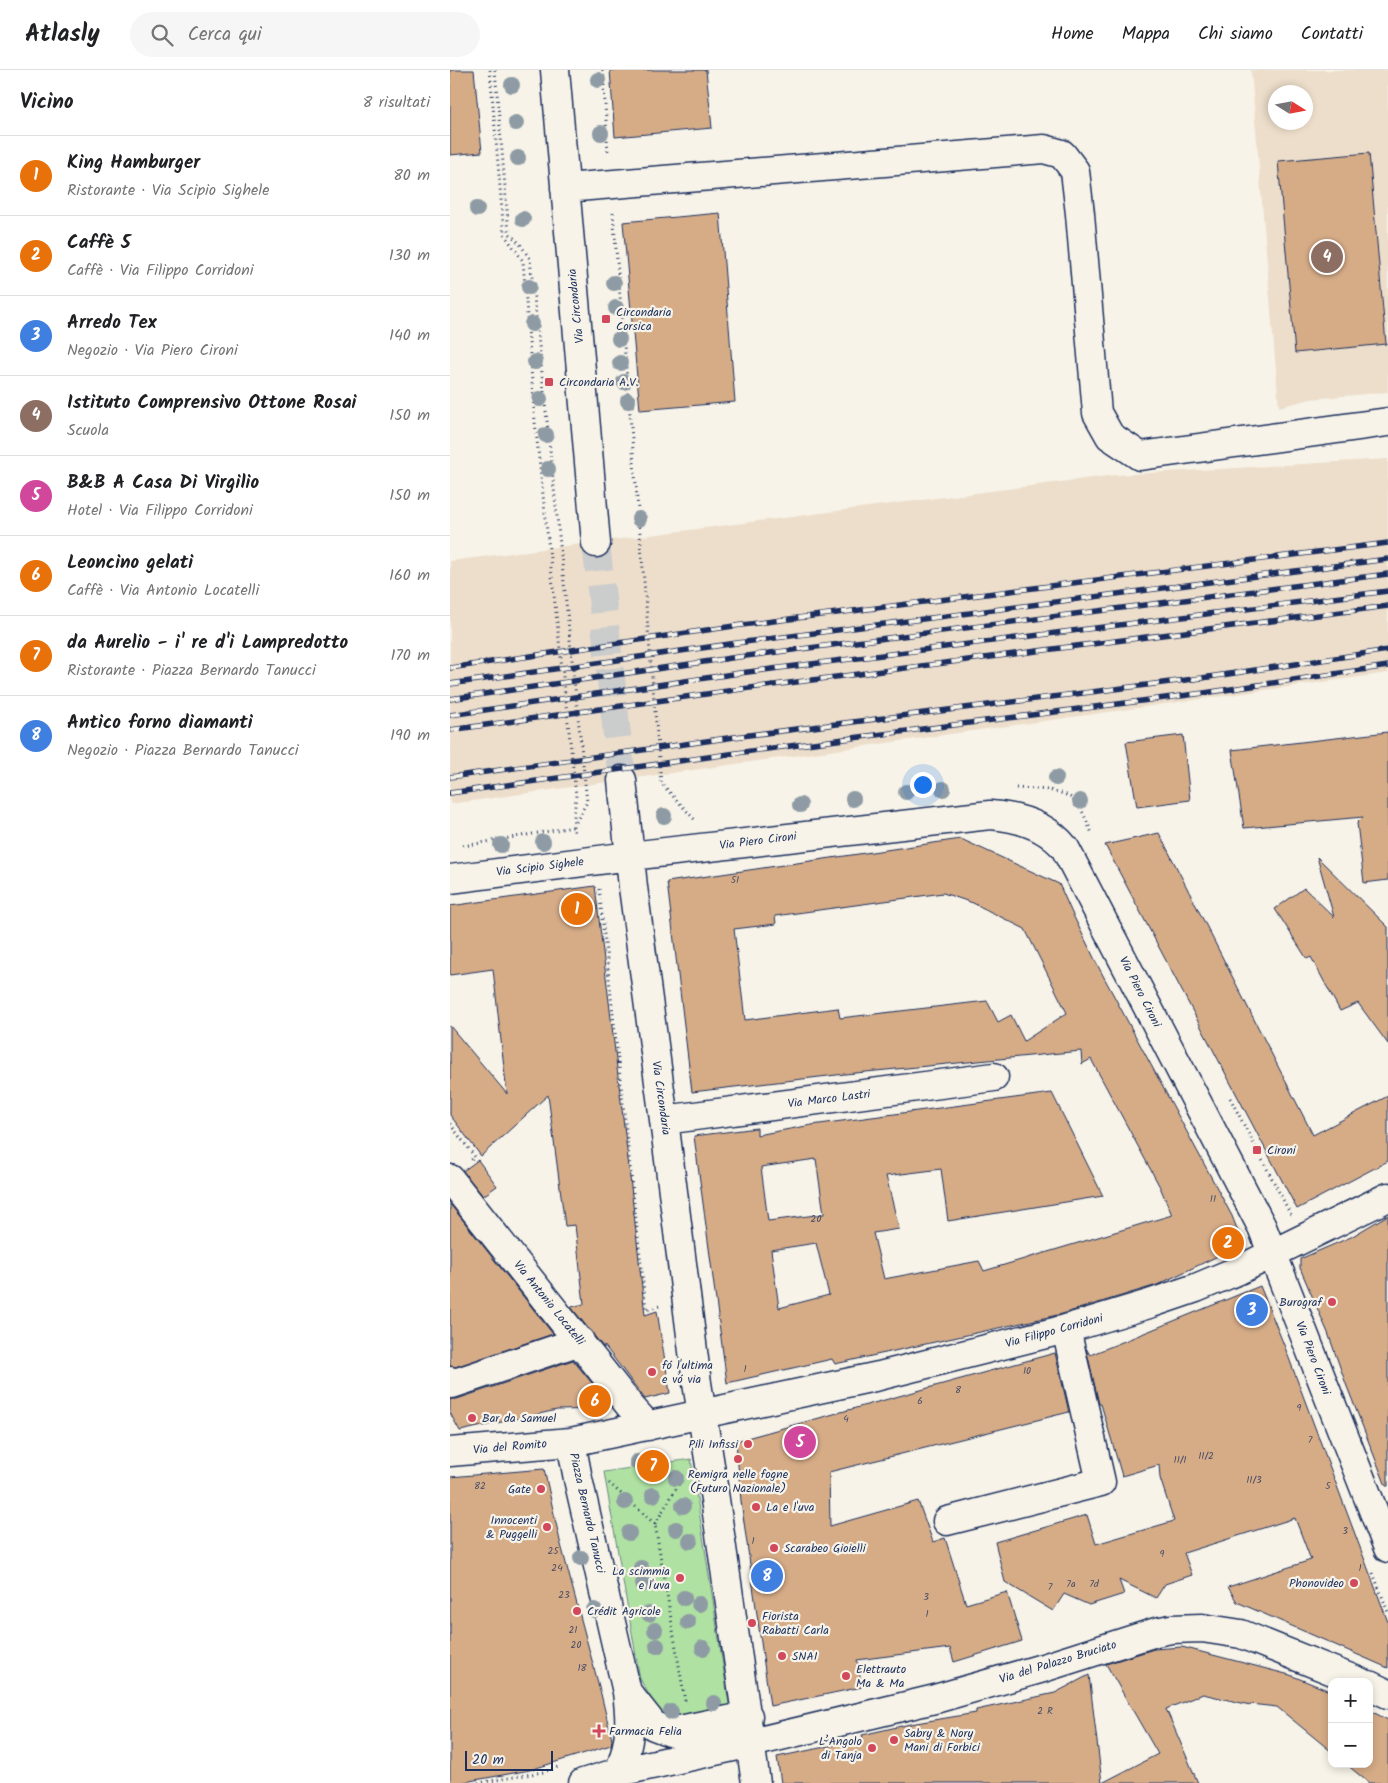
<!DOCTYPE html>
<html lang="it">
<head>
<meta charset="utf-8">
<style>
  body { margin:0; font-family:Kalam,sans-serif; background:#f6f6f6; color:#202124 }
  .controls { position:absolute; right:15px; bottom:15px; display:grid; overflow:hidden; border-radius:10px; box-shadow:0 2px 8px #0003 }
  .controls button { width:45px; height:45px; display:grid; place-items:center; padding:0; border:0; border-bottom:1px solid #e0e0e0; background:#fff; color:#202124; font:25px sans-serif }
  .compass { position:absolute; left:818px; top:15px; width:45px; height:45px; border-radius:50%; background:#fff; box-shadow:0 2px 8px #0003; rotate:101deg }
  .scale { position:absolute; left:15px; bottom:12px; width:88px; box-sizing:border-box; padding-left:5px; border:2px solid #1b2f5e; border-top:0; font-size:14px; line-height:18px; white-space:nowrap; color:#1b2f5e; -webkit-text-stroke:4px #f7f3e8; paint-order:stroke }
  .you { position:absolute; left:472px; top:714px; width:18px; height:18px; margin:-12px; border:4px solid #fff; border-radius:50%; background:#1a73e8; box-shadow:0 0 0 8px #1a73e833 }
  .badge { display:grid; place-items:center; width:32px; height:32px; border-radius:50%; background:#d1495b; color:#fff; font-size:16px; font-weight:700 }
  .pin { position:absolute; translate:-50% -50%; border:2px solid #fff; box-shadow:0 1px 5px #0006 }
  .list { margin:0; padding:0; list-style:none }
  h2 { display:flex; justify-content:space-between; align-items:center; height:65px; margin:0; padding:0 20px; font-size:21px }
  h2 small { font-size:16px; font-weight:400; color:#757577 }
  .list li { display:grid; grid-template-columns:32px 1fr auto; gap:15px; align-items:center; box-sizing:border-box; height:80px; padding:0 20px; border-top:1px solid #e0e0e0 }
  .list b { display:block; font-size:19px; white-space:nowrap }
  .list p { margin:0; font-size:16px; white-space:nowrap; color:#757577 }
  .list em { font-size:16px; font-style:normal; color:#757577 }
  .icon { flex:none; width:28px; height:28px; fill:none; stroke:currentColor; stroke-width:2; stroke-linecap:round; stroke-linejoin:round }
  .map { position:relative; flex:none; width:938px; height:1713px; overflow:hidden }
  header { display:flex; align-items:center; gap:30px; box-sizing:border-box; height:70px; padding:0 25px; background:#fff; border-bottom:1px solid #e0e0e0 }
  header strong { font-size:24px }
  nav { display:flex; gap:28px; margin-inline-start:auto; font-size:18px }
  .search { width:350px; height:45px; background:#f6f6f6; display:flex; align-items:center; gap:12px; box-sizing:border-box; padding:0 18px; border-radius:28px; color:#757577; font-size:19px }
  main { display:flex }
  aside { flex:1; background:#fff }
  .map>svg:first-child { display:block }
  .built { fill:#eddecb; fill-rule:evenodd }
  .green { fill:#afe1a2; stroke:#658880 }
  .building { fill:#d6ac87; stroke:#1b2f5e; fill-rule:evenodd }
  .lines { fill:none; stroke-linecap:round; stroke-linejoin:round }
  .minor-tunnel { stroke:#cbcccc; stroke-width:28; stroke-dasharray:28 14; stroke-linecap:butt }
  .minor-casing { stroke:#1b2f5e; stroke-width:31 }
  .path { stroke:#1b2f5e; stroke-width:3; stroke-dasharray:1 4; stroke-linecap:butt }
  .minor { stroke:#f7f3e8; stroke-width:28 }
  .rail-casing { stroke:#1b2f5e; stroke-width:5.5 }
  .rail { stroke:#f7f3e8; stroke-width:4; stroke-dasharray:11; stroke-linecap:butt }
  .tree { fill:#8e9ba4 }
  .poi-dot { fill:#d1495b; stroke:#f7f3e8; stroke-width:2 }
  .labels { text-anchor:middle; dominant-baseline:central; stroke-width:4.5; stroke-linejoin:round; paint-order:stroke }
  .number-label { font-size:10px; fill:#4a4e68 }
  .street-label { font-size:12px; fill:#1b2f5e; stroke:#f7f3e8 }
  .poi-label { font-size:12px; fill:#1b2f5e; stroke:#f7f3e8; text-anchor:start }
</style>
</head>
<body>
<header>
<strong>Atlasly</strong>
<div class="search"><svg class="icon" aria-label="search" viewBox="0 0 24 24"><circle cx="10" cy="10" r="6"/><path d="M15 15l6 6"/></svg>Cerca qui</div>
<nav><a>Home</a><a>Mappa</a><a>Chi siamo</a><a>Contatti</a></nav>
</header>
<main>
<aside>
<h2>Vicino<small>8 risultati</small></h2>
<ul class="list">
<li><span class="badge" style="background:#e8710a">1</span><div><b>King Hamburger</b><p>Ristorante · Via Scipio Sighele</p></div><em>80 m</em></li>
<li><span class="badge" style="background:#e8710a">2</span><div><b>Caffè 5</b><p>Caffè · Via Filippo Corridoni</p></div><em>130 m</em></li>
<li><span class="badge" style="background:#3f7fe0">3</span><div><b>Arredo Tex</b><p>Negozio · Via Piero Cironi</p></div><em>140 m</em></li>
<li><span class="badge" style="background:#8d6e63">4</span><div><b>Istituto Comprensivo Ottone Rosai</b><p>Scuola</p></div><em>150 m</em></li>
<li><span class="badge" style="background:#d1479c">5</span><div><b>B&amp;B A Casa Di Virgilio</b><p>Hotel · Via Filippo Corridoni</p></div><em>150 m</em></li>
<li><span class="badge" style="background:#e8710a">6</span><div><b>Leoncino gelati</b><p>Caffè · Via Antonio Locatelli</p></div><em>160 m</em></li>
<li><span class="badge" style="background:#e8710a">7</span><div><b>da Aurelio - i' re d'i Lampredotto</b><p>Ristorante · Piazza Bernardo Tanucci</p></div><em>170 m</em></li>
<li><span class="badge" style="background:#3f7fe0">8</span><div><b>Antico forno diamanti</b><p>Negozio · Piazza Bernardo Tanucci</p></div><em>190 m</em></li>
</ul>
</aside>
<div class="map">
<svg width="938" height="1713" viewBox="0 0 938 1713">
  <rect width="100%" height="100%" fill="#f7f3e8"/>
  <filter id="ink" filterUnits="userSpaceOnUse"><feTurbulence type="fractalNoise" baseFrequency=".02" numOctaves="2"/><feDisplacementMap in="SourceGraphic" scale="10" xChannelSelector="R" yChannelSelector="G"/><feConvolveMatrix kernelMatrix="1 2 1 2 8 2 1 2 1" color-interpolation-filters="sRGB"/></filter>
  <g filter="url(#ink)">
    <path class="built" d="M801,0h137v322l-77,7 -32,8zM826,22h30v30h-30z
      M938,389v214l-938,131v-243l665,-86z"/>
    <path class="green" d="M241,1389l38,245 -3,6 -63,9 -23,-40 -36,-207z"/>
    <path class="building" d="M0,0h24l8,82 -32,3z
      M160,0h96l6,58 -97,9z
      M919,83l17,191 -91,9 -17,-192z
      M270,143l15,189 -95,8 -17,-188z
      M938,662v148l-24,3 -7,-60 6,-6 -119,11 -12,-78z
      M733,665l7,65 -53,7 -11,-65z
      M709,763l154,302 75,-39v65l-91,48 -192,-364z
      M511,769l98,45 12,27 28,57 133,248 11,28 -86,41 -95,29 -227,50 -3,-5 -105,24 -33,-247 63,-8v7l55,-10 240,-32 51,103 -155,25 -7,-52 -55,7 13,53 -26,4 11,46 95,-18 5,10 188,-56 -12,-28 -69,-128 -9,5 -1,-13 -236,23 -153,18 -25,-210zM493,823l30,10 52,26 42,84 -43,28 -13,-26 -13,7 -11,-21 -147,17 -2,-10 -93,12 -11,-91 42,-5 -1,-8zM366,1089l8,55 -56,7 -7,-54zM366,1173l13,52 -50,13 -8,-58z
      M867,787l71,70v117l-30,-41 -18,8 -29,-54 -4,2 -32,-50 29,-21 30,29z
      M145,816l33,273 17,156 12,-4 13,82 -25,6 -41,-54v3l-33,-41 13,-3 -9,-79 -10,1 -17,-131 -67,61 -31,-41v-89l57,68 -14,-125 -43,6v-69z
      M28,1090l19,26 -14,10 -20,-25z
      M0,1134l103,130 -98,33 -5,-1z
      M938,1145v271h-2l-40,-102 -18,-51 -28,-65v-9l51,-22z
      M810,1216l24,59 104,277v46l-151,-66 -9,-15 83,-27 -16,-42 -111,35 8,22 -27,9 -9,14 -37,-18 5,14 -35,11 -25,-11 -11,17 -48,-29 -10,-40 92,-27 9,29 78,-23 -14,-43 -1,-13 -37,11 -21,-72h-2l-13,-56 4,7z
      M605,1283l14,59 -240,60 1,54 88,-25 15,41 12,-4 21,66 41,-12 15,49 -68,21 -4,-14 -93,12 5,27 -92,19 -29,-205 -5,-60z
      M123,1290l33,40v9l-49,1 -97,21 -10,-18v-14h7z
      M94,1399l16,72 41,153 11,46 -1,5 -81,25 -71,13h-9v-306z
      M732,1577l108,28 42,17v60l-55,-45 -27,-3v1l-47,-11 -37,15 32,74h-417l-4,-26 86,-18 -1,-4 48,-11 66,-11v-3l79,-17 34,-18 13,108 56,-29 -52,-90 48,-15z
      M919,1640l19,10v63h-19l-23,-19h23z"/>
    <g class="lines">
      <path class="minor-tunnel" d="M146,473l26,237"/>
      <g class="minor-casing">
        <path id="minor" d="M105,0l41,473
          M115,118l479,-39 18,5 13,17 5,43 17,199 13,23 30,20 248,-34
          M172,710l11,107 31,233 33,263 13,82 46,318
          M0,809l180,-23 360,-41c28,2 57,11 75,33l197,379 126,321
          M214,1050l330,-43
          M0,1109l180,227 18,20
          M0,1311l2,3 128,-43
          M121,1372l7,37 49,213c4,32 4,49 -8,80
          M0,1382l121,-10 308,-66 187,-47 83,-25 47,-16 43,-18 149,-73
          M497,1451l154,-39 -35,-153
          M919,1615l19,9
          M177,1622l27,34 16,6 78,-16
          M133,1713l36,-11 132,-29 184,-44 108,-31 113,-36 15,-3 31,-1 39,6 119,48"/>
      </g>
      <path class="path" d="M40,0l14,164 19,27 12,161 41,373 -3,32 2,8
        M45,0l14,163 11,11 10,15 57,543 -12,22
        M153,0l5,83
        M163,143l48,570 34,37
        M566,718c16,1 48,0 60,14 7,8 11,21 16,31
        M13,776l110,-19
        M149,819l47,420 14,-3
        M780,1028l61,117
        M0,1054l25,33 -5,4
        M159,1413l46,41 30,177
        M205,1454l28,-47
        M923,1503l15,39
        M28,1713l65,-11 15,-5
        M936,1713l2,-4"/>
      <use href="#minor" class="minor"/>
      <g class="rail-casing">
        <path id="rail" d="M0,598l284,-42 654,-83
          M0,614l287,-41 651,-84
          M0,629l288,-42 650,-83
          M0,645l290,-42 648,-82
          M0,660l292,-41 646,-83
          M0,707l299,-42 453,-57 186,-28
          M0,723l301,-42 453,-58 184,-27"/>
      </g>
      <use href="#rail" class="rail"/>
    </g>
    <g class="tree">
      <circle cx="148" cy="10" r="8"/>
      <circle cx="62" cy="15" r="8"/>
      <circle cx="66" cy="53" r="8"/>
      <circle cx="151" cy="63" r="8"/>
      <circle cx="68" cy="88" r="8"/>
      <circle cx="27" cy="139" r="8"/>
      <circle cx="73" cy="149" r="8"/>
      <circle cx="164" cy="213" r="8"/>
      <circle cx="79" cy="217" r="8"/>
      <circle cx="166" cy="238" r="8"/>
      <circle cx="82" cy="254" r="8"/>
      <circle cx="169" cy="269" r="8"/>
      <circle cx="85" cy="292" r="8"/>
      <circle cx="170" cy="293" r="8"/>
      <circle cx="174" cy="312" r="8"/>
      <circle cx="90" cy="329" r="8"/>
      <circle cx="178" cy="331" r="8"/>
      <circle cx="96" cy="365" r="8"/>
      <circle cx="98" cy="399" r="8"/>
      <circle cx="189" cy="449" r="8"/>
      <circle cx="606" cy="708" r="8"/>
      <circle cx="493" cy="719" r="8"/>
      <circle cx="456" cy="722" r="8"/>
      <circle cx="403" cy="729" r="8"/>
      <circle cx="630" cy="731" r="8"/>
      <circle cx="350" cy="735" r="8"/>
      <circle cx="214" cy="746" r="8"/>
      <circle cx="93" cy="772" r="8"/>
      <circle cx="51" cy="775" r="8"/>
      <circle cx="187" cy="1392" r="8"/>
      <circle cx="226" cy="1408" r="8"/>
      <circle cx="203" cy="1425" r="8"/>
      <circle cx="175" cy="1432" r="8"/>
      <circle cx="233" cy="1436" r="8"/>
      <circle cx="226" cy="1459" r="8"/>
      <circle cx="179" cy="1463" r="8"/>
      <circle cx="240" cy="1471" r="8"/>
      <circle cx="131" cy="1488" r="8"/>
      <circle cx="191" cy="1498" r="8"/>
      <circle cx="193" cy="1514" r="8"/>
      <circle cx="234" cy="1528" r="8"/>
      <circle cx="249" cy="1534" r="8"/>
      <circle cx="144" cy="1540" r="8"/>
      <circle cx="199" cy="1544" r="8"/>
      <circle cx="238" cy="1552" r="8"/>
      <circle cx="205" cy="1560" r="8"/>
      <circle cx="207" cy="1576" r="8"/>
      <circle cx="253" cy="1578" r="8"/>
      <circle cx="264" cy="1633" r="8"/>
      <circle cx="221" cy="1642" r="8"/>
    </g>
  </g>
  <g class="poi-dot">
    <rect x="151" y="244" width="10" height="10" rx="2.5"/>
    <rect x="94" y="307" width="10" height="10" rx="2.5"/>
    <rect x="802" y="1075" width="10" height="10" rx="2.5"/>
    <circle cx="882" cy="1232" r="5"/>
    <circle cx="202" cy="1302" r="5"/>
    <circle cx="22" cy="1348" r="5"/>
    <circle cx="298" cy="1374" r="5"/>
    <circle cx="288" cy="1389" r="5"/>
    <circle cx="91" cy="1419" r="5"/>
    <circle cx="306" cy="1437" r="5"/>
    <circle cx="97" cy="1457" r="5"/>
    <circle cx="324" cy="1478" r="5"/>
    <circle cx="230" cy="1508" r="5"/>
    <circle cx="904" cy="1513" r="5"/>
    <circle cx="127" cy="1541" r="5"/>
    <circle cx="302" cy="1553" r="5"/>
    <circle cx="332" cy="1586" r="5"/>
    <circle cx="396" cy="1606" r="5"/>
    <path d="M146.5 1653.5h5v5h5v5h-5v5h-5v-5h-5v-5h5z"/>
    <circle cx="444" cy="1670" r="5"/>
    <circle cx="422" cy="1678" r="5"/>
  </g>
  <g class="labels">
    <g class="number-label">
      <text x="285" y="810">51</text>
      <text x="763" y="1129">11</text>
      <text x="366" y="1149">20</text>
      <text x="295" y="1299">1</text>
      <text x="577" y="1301">10</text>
      <text x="508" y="1320">8</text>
      <text x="470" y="1331">6</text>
      <text x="849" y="1338">9</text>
      <text x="396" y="1349">4</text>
      <text x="860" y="1370">7</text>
      <text x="756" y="1386">11/2</text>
      <text x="730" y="1390">11/1</text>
      <text x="804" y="1410">11/3</text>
      <text x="30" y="1416">82</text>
      <text x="878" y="1416">5</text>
      <text x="895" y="1461">3</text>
      <text x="303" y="1471">1</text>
      <text x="103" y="1481">25</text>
      <text x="712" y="1484">9</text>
      <text x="107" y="1498">24</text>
      <text x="910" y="1498">1</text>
      <text x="621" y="1514">7a</text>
      <text x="644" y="1514">7d</text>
      <text x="600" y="1517">7</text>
      <text x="114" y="1525">23</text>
      <text x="476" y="1527">3</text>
      <text x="477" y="1544">1</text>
      <text x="123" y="1560">21</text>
      <text x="126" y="1575">20</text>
      <text x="132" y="1598">18</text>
      <text x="595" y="1641">2 R</text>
    </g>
    <g class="street-label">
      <text transform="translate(126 236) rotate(-96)">Via Circondaria</text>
      <text transform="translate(308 771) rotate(-7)">Via Piero Cironi</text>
      <text transform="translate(90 797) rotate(-7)">Via Scipio Sighele</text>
      <text transform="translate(690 922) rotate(63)">Via Piero Cironi</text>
      <text transform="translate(211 1028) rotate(82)">Via Circondaria</text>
      <text transform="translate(379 1029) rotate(-7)">Via Marco Lastri</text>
      <text transform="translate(99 1233) rotate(51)">Via Antonio Locatelli</text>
      <text transform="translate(604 1261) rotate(-15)">Via Filippo Corridoni</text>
      <text transform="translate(863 1288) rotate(69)">Via Piero Cironi</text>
      <text transform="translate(60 1377) rotate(-5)">Via del Romito</text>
      <text transform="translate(137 1443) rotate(77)">Piazza Bernardo Tanucci</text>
      <text transform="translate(608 1592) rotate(-17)">Via del Palazzo Bruciato</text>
    </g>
    <g class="poi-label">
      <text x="166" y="242">Circondaria<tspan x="166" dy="14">Corsica</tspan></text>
      <text x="109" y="312">Circondaria A.V.</text>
      <text x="817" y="1080">Cironi</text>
      <text x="872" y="1232" text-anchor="end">Burograf</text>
      <text x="212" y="1295">fó l'ultima<tspan x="212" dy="14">e vó via</tspan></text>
      <text x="32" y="1348">Bar da Samuel</text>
      <text x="288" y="1374" text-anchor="end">Pili Infissi</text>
      <text x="288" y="1404" text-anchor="middle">Remigra nelle fogne<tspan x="288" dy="14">(Futuro Nazionale)</tspan></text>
      <text x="81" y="1419" text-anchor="end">Gate</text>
      <text x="316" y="1437">La e l'uva</text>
      <text x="87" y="1450" text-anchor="end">Innocenti<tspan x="87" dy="14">&amp; Puggelli</tspan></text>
      <text x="334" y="1478">Scarabeo Gioielli</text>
      <text x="220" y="1501" text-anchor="end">La scimmia<tspan x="220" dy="14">e l'uva</tspan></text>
      <text x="894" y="1513" text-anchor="end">Phonovideo</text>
      <text x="137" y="1541">Crédit Agricole</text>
      <text x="312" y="1546">Fiorista<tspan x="312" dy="14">Rabatti Carla</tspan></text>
      <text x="342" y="1586">SNAI</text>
      <text x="406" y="1599">Elettrauto<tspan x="406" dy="14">Ma &amp; Ma</tspan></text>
      <text x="159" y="1661">Farmacia Felia</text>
      <text x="454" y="1663">Sabry &amp; Nory<tspan x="454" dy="14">Mani di Forbici</tspan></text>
      <text x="412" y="1671" text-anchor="end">L’Angolo<tspan x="412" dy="14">di Tanja</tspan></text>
    </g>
  </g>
</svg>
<div class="controls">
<button>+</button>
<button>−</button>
</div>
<svg class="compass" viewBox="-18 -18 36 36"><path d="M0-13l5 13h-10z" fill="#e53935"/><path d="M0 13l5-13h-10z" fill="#757577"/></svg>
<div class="scale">20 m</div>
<div class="you"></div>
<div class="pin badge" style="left:127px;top:839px;background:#e8710a">1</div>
<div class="pin badge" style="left:778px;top:1173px;background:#e8710a">2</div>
<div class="pin badge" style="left:802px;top:1240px;background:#3f7fe0">3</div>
<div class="pin badge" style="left:877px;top:187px;background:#8d6e63">4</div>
<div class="pin badge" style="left:350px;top:1372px;background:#d1479c">5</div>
<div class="pin badge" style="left:145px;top:1331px;background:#e8710a">6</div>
<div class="pin badge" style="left:203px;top:1396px;background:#e8710a">7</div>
<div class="pin badge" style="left:317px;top:1506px;background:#3f7fe0">8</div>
</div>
</main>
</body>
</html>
